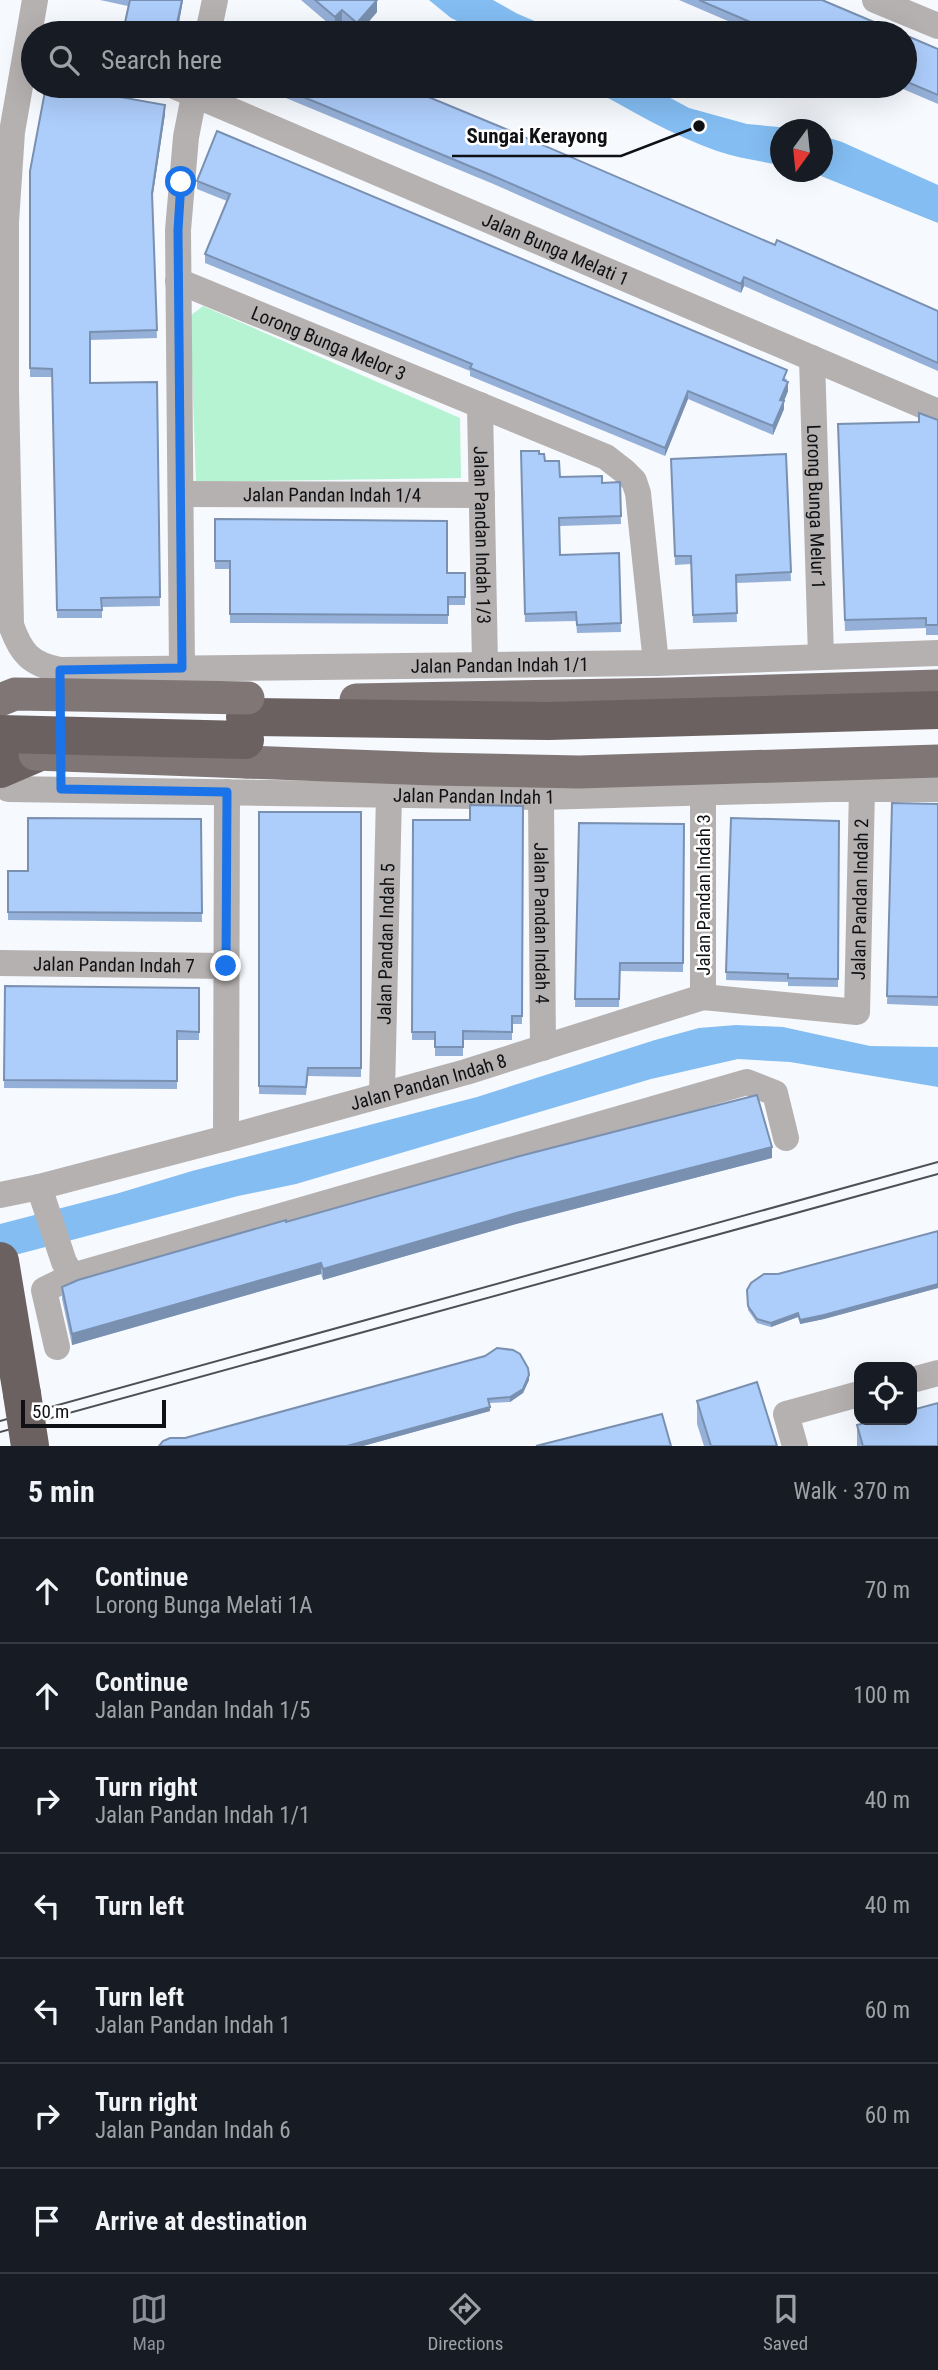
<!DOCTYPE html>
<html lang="en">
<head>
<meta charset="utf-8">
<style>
  body { margin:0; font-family:"Roboto Condensed",sans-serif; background:#242831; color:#f1f3f6 }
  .controls { position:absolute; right:21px; bottom:21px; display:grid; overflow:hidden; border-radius:14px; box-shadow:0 7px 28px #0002 }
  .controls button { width:63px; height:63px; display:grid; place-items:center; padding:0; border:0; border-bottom:2px solid #363941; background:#171b24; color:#f1f3f6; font:35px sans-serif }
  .compass { position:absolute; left:770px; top:119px; width:63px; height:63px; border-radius:50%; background:#171b24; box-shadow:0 7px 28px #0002; rotate:195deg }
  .scale { position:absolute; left:21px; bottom:18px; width:145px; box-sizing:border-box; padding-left:7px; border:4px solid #0f1114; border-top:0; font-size:19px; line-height:24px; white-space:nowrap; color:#0f1114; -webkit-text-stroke:5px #fff; paint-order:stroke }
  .stop { position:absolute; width:21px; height:21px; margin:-16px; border:5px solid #1a73e8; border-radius:50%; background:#fff }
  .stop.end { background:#1a73e8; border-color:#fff; box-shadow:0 2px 7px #0008 }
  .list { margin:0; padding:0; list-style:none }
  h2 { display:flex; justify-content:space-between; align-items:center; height:91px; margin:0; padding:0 28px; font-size:30px }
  h2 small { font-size:23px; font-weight:400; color:#9ea1a6 }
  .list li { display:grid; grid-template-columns:46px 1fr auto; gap:21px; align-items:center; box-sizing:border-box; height:105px; padding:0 28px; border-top:2px solid #363941 }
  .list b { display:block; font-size:26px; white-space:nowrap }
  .list p { margin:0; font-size:23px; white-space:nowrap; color:#9ea1a6 }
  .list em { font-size:23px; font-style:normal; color:#9ea1a6 }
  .icon { flex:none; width:38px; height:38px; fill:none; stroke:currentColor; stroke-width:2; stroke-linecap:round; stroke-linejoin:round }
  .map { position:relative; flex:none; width:938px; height:1446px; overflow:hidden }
  .search { position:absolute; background:#171b24; box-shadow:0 7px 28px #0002; left:21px; right:21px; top:21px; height:77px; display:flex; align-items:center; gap:18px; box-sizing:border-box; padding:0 24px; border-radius:38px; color:#9ea1a6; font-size:26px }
  .sheet { height:826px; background:#171b24 }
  nav { display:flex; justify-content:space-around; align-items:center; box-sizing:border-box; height:98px; border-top:2px solid #363941; background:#171b24; font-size:19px; color:#9ea1a6 }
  nav a { display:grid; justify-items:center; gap:4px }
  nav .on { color:#8c9099 }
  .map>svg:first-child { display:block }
  .green { fill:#b5f3d3 }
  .water { fill:#83bdf2 }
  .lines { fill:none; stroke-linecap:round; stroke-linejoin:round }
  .minor { stroke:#b6b1b1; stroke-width:26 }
  .major { stroke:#7f7675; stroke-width:33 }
  .highway { stroke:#6b6160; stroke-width:38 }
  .tram { stroke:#4e5154; stroke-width:2 }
  .major-bridge { stroke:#7f7675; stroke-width:33 }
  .highway-bridge { stroke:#6b6160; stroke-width:38 }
  .wall { fill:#95b0d8 }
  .shaded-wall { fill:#7990b0 }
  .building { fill:#adcdfb; stroke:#7990b0; stroke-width:2 }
  .route { stroke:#1a73e8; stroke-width:9 }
  .labels { text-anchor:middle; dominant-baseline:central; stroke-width:5; stroke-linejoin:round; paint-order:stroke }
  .street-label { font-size:19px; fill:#0f1114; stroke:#fff }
  .leader { fill:none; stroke:#0f1114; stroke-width:2.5 }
  .callout-dot { fill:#0f1114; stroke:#fff; stroke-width:2.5 }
  .callout-label { font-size:21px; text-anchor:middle; font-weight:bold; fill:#0f1114; stroke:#fff; stroke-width:5; stroke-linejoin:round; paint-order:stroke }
</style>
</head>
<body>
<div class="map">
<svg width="938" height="1446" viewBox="0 0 938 1446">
  <rect width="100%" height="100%" fill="#f6f9fe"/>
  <path class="green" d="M203,306l257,112 1,60 -265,4 -6,-166z"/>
  <path class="water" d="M429,0h64l25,14 45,19h-81l-31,-15z
    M586,86h62l41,22 58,16 54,5 -21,1v35c-21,-4 -42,-7 -63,-14 -46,-16 -88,-42 -131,-65z
    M823,136l19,6 96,43v38l-127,-51h11z
    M736,1025l47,2 87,19 68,1v40l-148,-25 -52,-3 -87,20 -355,105 -58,12 -238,63v-35l119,-31 73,-22 285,-74 178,-57 44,-12z"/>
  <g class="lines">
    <g class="minor">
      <path id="s1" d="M35,0l-23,132 -6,90v168l5,235c10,28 19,39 49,45l596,-7 282,-10"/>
      <path d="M875,0l63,26"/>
      <path d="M208,33l7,-33"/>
      <path id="s2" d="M174,86l764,326"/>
      <path id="s3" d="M178,281l428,176 18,14 10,10 4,12 18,170"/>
      <path id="s4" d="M812,358l9,299"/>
      <path id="s5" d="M480,405l5,259"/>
      <path id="s6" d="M182,494l300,1"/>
      <path d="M182,668l-4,-438 8,-93 10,-51"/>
      <path id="s7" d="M8,789l533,8 290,-8h107"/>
      <path d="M703,793v204"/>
      <path id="s8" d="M541,797l2,251"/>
      <path id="s9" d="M0,963l226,3"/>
      <path id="s10" d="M382,1093l7,-298"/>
      <path d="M226,1138l1,-346"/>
      <path d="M39,1187l25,75 8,14"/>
      <path id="s11" d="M0,1195l39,-8 187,-49 240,-66 237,-75 154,15 5,-223"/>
      <path d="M57,1347l-13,-57 28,-14 675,-194 28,11 11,45"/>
      <path d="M912,1380l26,-7"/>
      <path d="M795,1446l-9,-32 73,-20"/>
    </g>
    <path class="major" d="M356,700l315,-6 267,-8
      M246,762l187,7 146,3 359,-11"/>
    <path class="highway" d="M245,717l304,4 389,-11
      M0,769l35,-15
      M0,1261l22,133"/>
    <path class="tram" d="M0,1421l938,-259
      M0,1432l938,-258"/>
    <path class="major-bridge" d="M0,700l15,-6 233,4
      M35,754l211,8"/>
    <path class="highway-bridge" d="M0,734l245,6
      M22,1394l8,52"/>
  </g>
  <path class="wall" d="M100,0h83l-6,33h-53v-6l4,-21z
    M301,0h76v12l-18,21h-4l-13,-11 -7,7z
    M679,0h145l76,33h-144z
    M905,35l33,14v55l-42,-18h9z
    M106,86l-1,8 60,20 -13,85 5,139 -67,2v43l67,-1 3,224 -58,1v11h-45l-5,-241h-22v-206z
    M257,86h145l373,159 163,66v60l-194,-85 -3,7 -250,-110z
    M197,181l590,198 -1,2 2,10 -4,10v8l-11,26 -85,-36 -23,57 -195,-80v-5l-265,-108v-9l22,-53 -30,-12z
    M938,420v215h-12v-7l-81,3 -7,-207 81,-2z
    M521,451l18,3 21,23 42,6 18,-1 1,42 -61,2v29l59,-2 2,79 -44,1 -1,-12 -51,1z
    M786,454l5,127 -55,2 1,39 -44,1 -2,-59 -16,1 -4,-106z
    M215,519l232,54h18v32h-17v19l-218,-1v-54h-15z
    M892,803l46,1v202l-51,-2z
    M523,806l-1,218h-10v16h-49v16h-28v-16h-23l1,-220h57z
    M259,812h102v265l-53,-1 -2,19 -47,-1z
    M731,818l108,3 -1,166 -50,-1v-4l-62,-2z
    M201,819l1,103 -194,-2v-49h20z
    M579,823l105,1 -1,148 -63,-1 -1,36h-44z
    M5,986l194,2v52h-22v49l-173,-1z
    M772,1158l-256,66 -193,56 -2,-6 -249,71 -10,-46v-12l224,-65z
    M938,1231v57l-114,31 -24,5 -2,-7 -27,10 -14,-4 -9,-13 -1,-20 31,-16z
    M529,1380l-6,13 -13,9 -21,1 1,8 -127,35h-204l26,-8z
    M697,1401l80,45h-73l-7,-22z
    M857,1425l81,21h-81z"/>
  <path class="shaded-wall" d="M182,0h1l-6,33h-2z
    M377,0v12l-18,21h-2v-10z
    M342,10v12l-7,7v-12z
    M165,105v9l-13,87v-8z
    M744,277v9l-3,7v-9z
    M788,382v9l-4,10v8l-11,26v-9l7,-26z
    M688,391v8l-23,57v-8z
    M772,1147v11l-256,66 -193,56v-11l193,-56z
    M321,1263v11l-249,71v-11z
    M938,1284v4l-114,31 -24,5v-4z
    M798,1313v4l-27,10v-4z
    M529,1375v5l-6,13 -13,9v-5z
    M490,1407v4l-127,35h-16z"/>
  <path class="building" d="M130,0h52l-7,33h-19l-32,-6z
    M315,0h62l-20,23 -15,-13 -7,7z
    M699,0h123l78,33h-124z
    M262,27l14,6h-16z
    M905,35l33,14v46l-33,-14z
    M46,86h59l-2,8 62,11 -13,88 5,137 -67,2v51l67,-1 3,215 -59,1 1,12h-45l-5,-241 -22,-1v-197z
    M277,86h125l99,41 274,118 2,-5 161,71v52l-194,-86 -3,7 -250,-109z
    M217,131l570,239 -4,10 5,2 -8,18 4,1 -11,25 -85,-35 -23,57 -195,-80 2,-4 -267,-110 25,-60 -33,-13z
    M919,413l19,7v205h-12v-7l-81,2 -7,-196 81,-2z
    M521,451h18v3h5l1,7h14l1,16 42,-1v7l18,-1 1,34 -62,2 1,37 59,-2 2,70 -44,2 -1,-13 -51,2z
    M786,454l5,118 -55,3 1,38 -44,2 -2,-59h-16l-4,-97z
    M215,519l232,2v52h18v24h-17v18l-218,-1v-53h-15z
    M892,803l46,1v193l-51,-1z
    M470,805l53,1 -1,210h-10v16l-49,-1v16h-28v-15h-23l1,-212h57z
    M259,812h102v256h-53l-2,19 -47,-1z
    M28,818l173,1 1,94 -194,-1v-41h20z
    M731,818l108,3 -1,158 -50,-1v-4l-62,-2z
    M579,823l105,1 -1,139h-63l-1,36h-44z
    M5,986l194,2v44l-22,-1v50l-173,-1z
    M757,1095l15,52 -256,66 -193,56 -2,-6 -249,71 -10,-47 16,-7 208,-60v2l234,-66z
    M938,1231v53l-114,31 -24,5 -2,-7 -27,10 -14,-4 -9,-13 -1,-16 4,-7 13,-9h14z
    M497,1348l16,2 7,4 8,14 1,7 -6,14 -13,8 -22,2 2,8 -143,39h-188l4,-5 7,-3h15l300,-82z
    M757,1382l20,64h-66l-14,-45z
    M938,1403v43h-75l-6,-21 19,-5h36v-10z
    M662,1414l9,32h-135z"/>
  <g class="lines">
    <path class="route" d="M181,182l-3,48 4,438 -122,2 1,119 166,3 -1,174"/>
  </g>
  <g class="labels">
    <g class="street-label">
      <text stroke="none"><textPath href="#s2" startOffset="415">Jalan Bunga Melati 1</textPath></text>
      <text stroke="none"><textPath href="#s3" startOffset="163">Lorong Bunga Melor 3</textPath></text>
      <text stroke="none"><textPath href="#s6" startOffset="150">Jalan Pandan Indah 1/4</textPath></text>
      <text stroke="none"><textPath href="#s4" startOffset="149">Lorong Bunga Melur 1</textPath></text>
      <text stroke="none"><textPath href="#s5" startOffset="130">Jalan Pandan Indah 1/3</textPath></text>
      <text stroke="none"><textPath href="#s1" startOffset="1138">Jalan Pandan Indah 1/1</textPath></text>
      <text stroke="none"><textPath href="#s7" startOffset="466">Jalan Pandan Indah 1</textPath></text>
      <text transform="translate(703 895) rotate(-90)">Jalan Pandan Indah 3</text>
      <text stroke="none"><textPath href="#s11" startOffset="998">Jalan Pandan Indah 2</textPath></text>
      <text stroke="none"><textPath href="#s8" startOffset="126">Jalan Pandan Indah 4</textPath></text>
      <text stroke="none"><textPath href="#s10" startOffset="149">Jalan Pandan Indah 5</textPath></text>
      <text stroke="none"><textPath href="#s9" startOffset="114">Jalan Pandan Indah 7</textPath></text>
      <text stroke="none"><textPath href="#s11" startOffset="443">Jalan Pandan Indah 8</textPath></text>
    </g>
  </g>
  <path class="leader" d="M699 126L621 156H452"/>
  <circle class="callout-dot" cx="699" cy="126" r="7"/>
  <g class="callout-label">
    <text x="537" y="143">Sungai Kerayong</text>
  </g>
</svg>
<div class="controls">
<button><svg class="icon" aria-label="locate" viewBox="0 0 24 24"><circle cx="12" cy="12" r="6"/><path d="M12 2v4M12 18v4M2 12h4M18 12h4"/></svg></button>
</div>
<svg class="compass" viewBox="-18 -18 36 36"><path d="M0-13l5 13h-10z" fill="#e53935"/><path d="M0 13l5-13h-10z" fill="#9ea1a6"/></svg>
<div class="scale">50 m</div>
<div class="stop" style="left:181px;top:182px"></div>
<div class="stop end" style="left:226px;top:966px"></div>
<div class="search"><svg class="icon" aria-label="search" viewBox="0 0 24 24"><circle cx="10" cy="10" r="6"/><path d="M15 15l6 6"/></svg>Search here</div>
</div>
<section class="sheet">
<h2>5 min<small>Walk · 370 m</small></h2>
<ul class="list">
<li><svg class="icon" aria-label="ahead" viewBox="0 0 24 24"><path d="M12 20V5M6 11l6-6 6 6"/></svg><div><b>Continue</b><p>Lorong Bunga Melati 1A</p></div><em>70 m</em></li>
<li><svg class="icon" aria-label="ahead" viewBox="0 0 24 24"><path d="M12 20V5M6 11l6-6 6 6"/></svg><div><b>Continue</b><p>Jalan Pandan Indah 1/5</p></div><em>100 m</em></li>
<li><svg class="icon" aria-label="right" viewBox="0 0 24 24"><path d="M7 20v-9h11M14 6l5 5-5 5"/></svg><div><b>Turn right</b><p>Jalan Pandan Indah 1/1</p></div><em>40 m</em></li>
<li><svg class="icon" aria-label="left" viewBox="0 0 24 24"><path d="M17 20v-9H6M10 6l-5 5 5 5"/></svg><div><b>Turn left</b></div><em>40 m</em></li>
<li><svg class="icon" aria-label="left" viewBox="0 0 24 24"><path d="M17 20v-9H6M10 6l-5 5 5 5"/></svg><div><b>Turn left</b><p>Jalan Pandan Indah 1</p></div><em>60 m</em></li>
<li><svg class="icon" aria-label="right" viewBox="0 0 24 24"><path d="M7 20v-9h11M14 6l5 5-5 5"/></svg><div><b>Turn right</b><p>Jalan Pandan Indah 6</p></div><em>60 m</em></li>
<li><svg class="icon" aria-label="arrive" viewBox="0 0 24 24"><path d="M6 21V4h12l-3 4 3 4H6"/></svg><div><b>Arrive at destination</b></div></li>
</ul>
</section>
<nav>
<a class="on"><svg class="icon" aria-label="map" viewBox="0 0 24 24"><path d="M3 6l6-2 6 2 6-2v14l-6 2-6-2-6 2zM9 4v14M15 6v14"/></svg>Map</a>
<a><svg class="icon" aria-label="directions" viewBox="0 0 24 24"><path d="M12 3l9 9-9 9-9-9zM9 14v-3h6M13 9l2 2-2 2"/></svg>Directions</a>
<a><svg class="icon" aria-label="saved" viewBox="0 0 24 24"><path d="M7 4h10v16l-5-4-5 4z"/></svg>Saved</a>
</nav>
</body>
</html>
